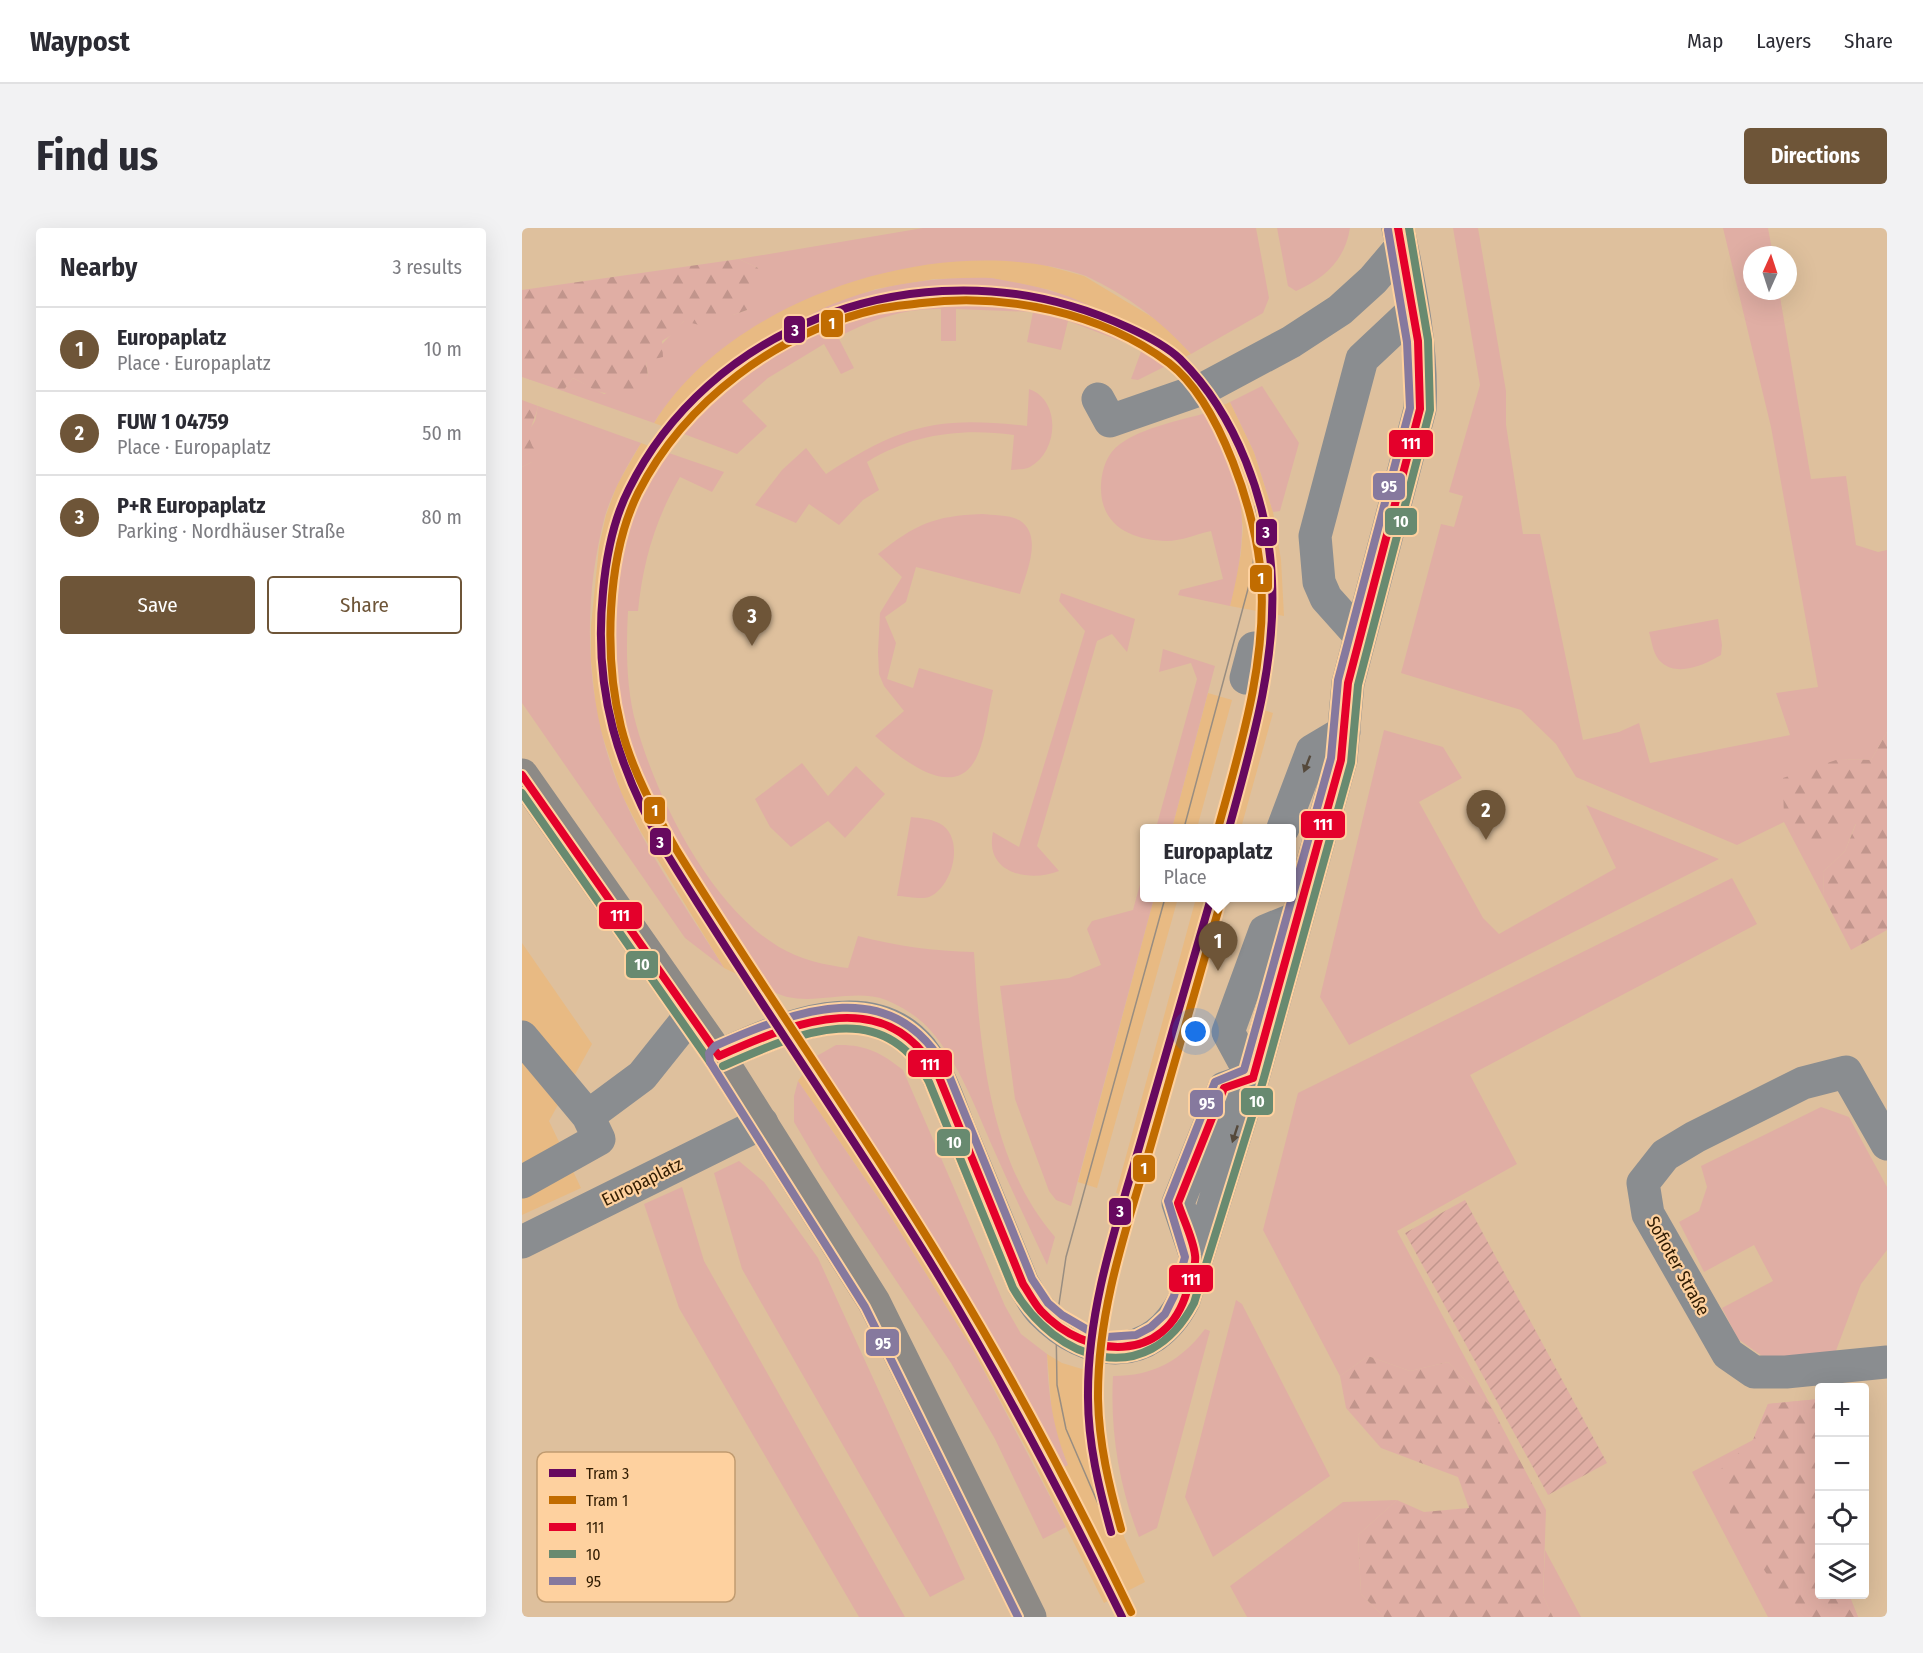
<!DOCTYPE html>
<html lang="en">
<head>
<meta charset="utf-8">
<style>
  body { margin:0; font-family:"Fira Sans Condensed",sans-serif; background:#f2f2f3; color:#2b2b33 }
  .controls { position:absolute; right:18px; bottom:18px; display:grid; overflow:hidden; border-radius:6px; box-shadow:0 6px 24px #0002 }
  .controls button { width:54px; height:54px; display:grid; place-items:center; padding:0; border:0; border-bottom:2px solid #e1e1e2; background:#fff; color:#2b2b33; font:30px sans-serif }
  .compass { position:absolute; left:1221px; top:18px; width:54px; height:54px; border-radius:50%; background:#fff; box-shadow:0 6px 24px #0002; rotate:3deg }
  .you { position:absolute; left:674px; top:804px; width:21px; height:21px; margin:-15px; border:4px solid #fff; border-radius:50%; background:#1a73e8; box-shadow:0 0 0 9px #1a73e833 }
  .badge { display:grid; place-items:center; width:39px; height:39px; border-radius:50%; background:#6e5538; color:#fff; font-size:20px; font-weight:700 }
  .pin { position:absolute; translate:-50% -50px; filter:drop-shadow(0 2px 3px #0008) }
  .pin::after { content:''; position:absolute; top:32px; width:21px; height:18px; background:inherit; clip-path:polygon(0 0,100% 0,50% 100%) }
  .popup { position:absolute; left:618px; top:596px; width:156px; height:78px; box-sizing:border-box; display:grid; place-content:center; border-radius:6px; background:#fff; filter:drop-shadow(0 2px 4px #0005); font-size:20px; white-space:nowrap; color:#7c7c81 }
  .popup b { font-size:22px; color:#2b2b33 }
  .popup::after { content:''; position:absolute; left:50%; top:100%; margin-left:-12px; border:12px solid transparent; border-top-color:#fff }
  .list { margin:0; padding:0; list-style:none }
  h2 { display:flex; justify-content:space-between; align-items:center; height:78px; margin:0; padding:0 24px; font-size:26px }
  h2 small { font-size:20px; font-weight:400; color:#7c7c81 }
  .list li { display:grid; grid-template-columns:39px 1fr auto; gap:18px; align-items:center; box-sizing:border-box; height:84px; padding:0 24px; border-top:2px solid #e1e1e2 }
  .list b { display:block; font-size:22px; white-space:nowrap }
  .list p { margin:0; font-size:20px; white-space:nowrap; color:#7c7c81 }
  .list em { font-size:20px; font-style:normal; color:#7c7c81 }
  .actions { display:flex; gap:12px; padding:18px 24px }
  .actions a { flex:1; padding:14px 0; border:2px solid #6e5538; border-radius:6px; text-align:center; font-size:21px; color:#6e5538 }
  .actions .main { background:#6e5538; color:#fff }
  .icon { flex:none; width:33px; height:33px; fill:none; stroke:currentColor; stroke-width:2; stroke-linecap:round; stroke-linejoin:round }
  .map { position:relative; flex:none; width:1365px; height:1389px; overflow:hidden; border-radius:6px }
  header { display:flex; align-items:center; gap:36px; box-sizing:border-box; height:84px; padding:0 30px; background:#fff; border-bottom:2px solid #e1e1e2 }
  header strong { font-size:28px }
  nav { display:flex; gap:33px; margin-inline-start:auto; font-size:21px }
  .intro { display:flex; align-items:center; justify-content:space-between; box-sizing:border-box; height:144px; padding:0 36px }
  h1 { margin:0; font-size:42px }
  .button { padding:15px 27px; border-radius:6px; background:#6e5538; color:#fff; font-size:21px; font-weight:700 }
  main { display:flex; gap:36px; padding:0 36px }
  aside { flex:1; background:#fff; border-radius:6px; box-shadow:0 6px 24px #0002 }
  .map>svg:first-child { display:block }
  .built { fill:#e8ba83 }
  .grass { fill:#e0aea4 }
  .forest { fill:url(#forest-firs) }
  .garden { fill:url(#garden-furrows) }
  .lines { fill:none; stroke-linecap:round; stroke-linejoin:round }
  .minor { stroke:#8a8d90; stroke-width:33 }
  .major { stroke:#8d8a86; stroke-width:33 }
  .tram { stroke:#988d81; stroke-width:1.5 }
  .bus-1-casing { stroke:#fed19f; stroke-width:12 }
  .bus-2-casing { stroke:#fed19f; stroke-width:12 }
  .bus-3-casing { stroke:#fed19f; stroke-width:12 }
  .bus-1 { stroke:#e4002b; stroke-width:8 }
  .bus-2 { stroke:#688a70; stroke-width:8 }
  .bus-3 { stroke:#86799e; stroke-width:8 }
  .tram-1-casing { stroke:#fed19f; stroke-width:12 }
  .tram-2-casing { stroke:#fed19f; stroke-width:12 }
  .tram-1 { stroke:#67095f; stroke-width:8 }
  .tram-2 { stroke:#c16c00; stroke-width:8 }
  .oneway { fill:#55493b }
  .labels { text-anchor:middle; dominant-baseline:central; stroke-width:4.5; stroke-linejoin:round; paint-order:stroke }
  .street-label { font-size:18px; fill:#311c02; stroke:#fed19f }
  .key { fill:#fed19f; stroke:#c09b70; stroke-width:1.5 }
  .key-label { font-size:16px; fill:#311c02 }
  .line-badge { stroke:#fed19f; stroke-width:2 }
  .badge-label { font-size:16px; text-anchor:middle; font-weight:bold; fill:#fff }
</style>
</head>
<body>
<header>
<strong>Waypost</strong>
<nav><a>Map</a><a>Layers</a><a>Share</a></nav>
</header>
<div class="intro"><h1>Find us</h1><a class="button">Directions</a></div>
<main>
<aside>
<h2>Nearby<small>3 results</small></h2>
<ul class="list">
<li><span class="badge">1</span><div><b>Europaplatz</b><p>Place · Europaplatz</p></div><em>10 m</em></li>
<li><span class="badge">2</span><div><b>FUW 1 04759</b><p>Place · Europaplatz</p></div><em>50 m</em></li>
<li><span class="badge">3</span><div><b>P+R Europaplatz</b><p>Parking · Nordhäuser Straße</p></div><em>80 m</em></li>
</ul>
<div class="actions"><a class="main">Save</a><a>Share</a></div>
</aside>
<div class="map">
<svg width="1365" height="1389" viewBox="0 0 1365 1389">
  <defs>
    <pattern id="forest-firs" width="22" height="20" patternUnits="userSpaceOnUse" patternTransform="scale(1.5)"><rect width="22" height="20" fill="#e0aea4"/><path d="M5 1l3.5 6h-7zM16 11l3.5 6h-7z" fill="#c1958c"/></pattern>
    <pattern id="garden-furrows" width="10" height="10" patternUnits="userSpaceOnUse" patternTransform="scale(1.5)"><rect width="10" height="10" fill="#e0aea4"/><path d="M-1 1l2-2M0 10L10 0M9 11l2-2" fill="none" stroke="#c1958c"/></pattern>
  </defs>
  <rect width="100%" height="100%" fill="#dec09d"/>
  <path class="built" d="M463,28l37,3 62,17 78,47 29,31 -23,11 -41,-37 -24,-17 -53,-21 -59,-12 -57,1 -58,10 -31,11 -129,83 -40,48 -22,-8 17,-27 24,-26 26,-22 29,-22 68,-38 64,-22 34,-6z
    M708,174l24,50 19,60 8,48 3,56 -54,-10 11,-53 2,-25 -8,-54 -12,-32 -17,-29z
    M119,215l22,8 -22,37 -11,27 -11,45 -7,103 11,60 9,32 28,64 109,170 -45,-21 -83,-136 -20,-39 -24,-74 -6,-58v-35l8,-79 7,-32 11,-30z
    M686,465l24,7 -35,128h-25z
    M727,477l24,8 -32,115h-26z
    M632,670h24l-81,290 -19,-6z
    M674,670h26l-84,301 -22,-6z
    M0,715l70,101 -43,77 32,67 -59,27z
    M293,829l106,165 62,107 85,136 -12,-29 -4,-20 -5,-62 15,9 37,11 -1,47 10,71 17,47 20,43 -41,21 -73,-146 -58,-107 -87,-141 -88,-128z"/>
  <path class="grass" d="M401,0h333l13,70 -6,15 -72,41c-30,-33 -64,-59 -105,-78 -141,-48 -354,20 -432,147l-91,-32 10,-13 31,16 44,-17 -2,-16 38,-40 49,-6 14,-5 11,-42 -19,-9z
    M755,0h73c-5,32 -25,50 -54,63l-8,-5z
    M931,0h25l28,163v34l17,109h17l43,206 36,-8 20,-9 11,40 140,-28 -14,-42 42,-6 -47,-260 -48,-199h45l5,27h-21v36h27l32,188 35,-3 10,69 22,7 9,-2v182l-16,28 -32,-1 17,64 -11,28 -22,21 1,26 -40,-76 -47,23 -161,-68 -20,-33 -35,-34 -120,-37 40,-149 13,3 9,-31 -14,-4 31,-107z
    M469,50c83,14 116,28 177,87l-30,15 -7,-1 11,-30 -74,-28 -7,29 -34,-8 6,-30 -77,-3v32h-15v-32c-38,-1 -70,11 -103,28l16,31 -13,6 -17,-30 -56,34 -26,23 25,25 -30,28 -61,-23c86,-107 175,-156 315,-153z
    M740,158l37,57 -19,68 -7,1 -19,-60 -24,-50z
    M507,161c32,11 30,62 1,78 -5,3 -12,2 -19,3l3,-35c-53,-7 -101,-1 -147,27l12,28 -16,10 -24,25 -30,-21 -13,19 -41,-18 27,-35 24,-22 20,26c76,-49 111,-58 201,-48z
    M16,178l103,37c-14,23 -28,47 -36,73 -24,90 -20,190 16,276 26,62 68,119 103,176l-39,-30 -163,-235v-236l10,-5 -4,-30 7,-11z
    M684,185c41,71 44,114 24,193l-52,-11 2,-5 43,-11 -12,-48c-14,3 -30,10 -44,10 -37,-1 -68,-16 -66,-57 1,-15 6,-31 19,-40 24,-17 58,-23 86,-31z
    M141,223l61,21 -12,20 -32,-15c-25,43 -37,85 -42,134h-10c-2,37 -2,77 8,113 21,77 82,199 159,231 17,7 36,11 53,13l10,-32c38,10 76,15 116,16 6,96 15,209 81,285l-8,28c-18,-39 -37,-78 -54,-117 -17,-39 -34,-85 -62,-117 -12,-14 -28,-24 -45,-31 -37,-14 -83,12 -117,-11 -66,-98 -147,-203 -157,-325 -1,-21 1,-43 3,-64 6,-59 18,-98 48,-149z
    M460,286c10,1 28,1 37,6 25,15 7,53 1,74l-104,-27 -10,35 -21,15 11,26 -9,36 26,9 6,-20 74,22c-5,21 -7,45 -15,64 -21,52 -78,4 -103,-18l29,-25 -20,-25 -5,-12 -1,-22 2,-39 22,-36 -24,-23c38,-30 55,-38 104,-40z
    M539,365l74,26 -8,33 -15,-18 -15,7 -60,205 22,25c-30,12 -75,2 -66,-39l26,15 66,-216 -26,-30z
    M1196,391l4,26 -1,10c-15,9 -42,22 -59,8 -9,-7 -10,-21 -13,-31z
    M641,421l52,17 -43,162h-16l41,-149 -6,-16 -32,9z
    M862,502l59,17 19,31 -43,24 64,116 16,16 117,-66 -30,-63 133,54 -370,186 -29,-48z
    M280,535l26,33 28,-30 29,28 -40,44 -17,-17 -37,26 -21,-20 -15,-28z
    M389,589c9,1 20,2 28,6 27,14 14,64 -10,74 -8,3 -23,-1 -32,-1z
    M622,642v28h10l-83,308 -15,-6 -7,-9 -34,-92 -15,-113 69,-8 32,-13 -14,-36 5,-8 41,-11z
    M1210,650l25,46 -287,151 47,89 -120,67 95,177 -44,-46 -38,9 -42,-15 -28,20 -77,-146 35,-137z
    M314,817c28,-1 45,7 67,25l102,236 16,28 26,20c1,40 6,74 21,111l-10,5 -75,-141 -62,-107 -106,-165z
    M276,853l88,128 87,141 93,177 -23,12 -48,-100 -44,-76 -130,-195 -27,-46v-26z
    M1299,879l28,10 38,70v63l-26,34 -27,72h-72l-24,-17 -16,-31 51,-27 -19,-36 -50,27 -25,-50 20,-11 8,-24 -6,-21z
    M217,933l25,21 54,76 147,321 -35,18 -188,-328 -28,-96z
    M160,959l22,74 201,356h-46l-180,-309 -35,-104z
    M714,1072l6,4 88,172 -117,81 -28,-60z
    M683,1101l5,2 -53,197 -18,9c-20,-51 -29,-106 -26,-161 40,0 68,-15 92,-47z
    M1297,1171l1,195 29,1 9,22h-90l-76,-145 61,-32 15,-36z
    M875,1272l-39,35 3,59 23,23h-137l-17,-31 113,-84z
    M1023,1322l36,67h-28l-10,-21z"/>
  <path class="forest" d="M217,31l19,9 2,16 -13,26 -44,16 -19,-5 -11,13 -11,7 1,16 -17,4 2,16 -5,14 -11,3 -10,-6c-18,13 -32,-2 -49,-10l-10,13 -41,-14v-87z
    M0,172l16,6c-3,17 -15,28 -3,44l-3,12 -10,5z
    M1365,504v198l-36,20 -27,-52 -1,-26 22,-21 11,-27 -40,22 -32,-24 -1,-44 56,-19 32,1z
    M846,1128l42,15 38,-9 44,46 54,102 -3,86 10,21h-169l-23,-23 -3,-59 39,-35 27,12 45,-4 -11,-31 -77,-29 -35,-40 -6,-32z
    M1297,1171l1,195 29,1 9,22h-68l-7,-17 -52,-83 -10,-48 32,-29 15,-36z"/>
  <path class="garden" d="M943,972l142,263 -59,32 -143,-262z"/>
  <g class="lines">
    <path class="minor" d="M576,171l12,22 95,-33 86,-46 49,-32 33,-30 28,-33
      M838,408l-34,-38 -7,-16 -4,-46 47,-177 50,-47
      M724,450l8,-30
      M761,600l29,-77 32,-19
      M0,809l66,79 11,23 -77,43
      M197,828c59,-26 151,-70 203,-6 17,22 27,52 37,78 22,52 43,104 64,156 6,9 11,20 18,27 47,49 110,53 143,-11l69,-222 88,-318 7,-77 72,-274c3,-60 -10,-122 -22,-181
      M731,850l-25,-46 37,-101 32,-13
      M66,888l54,-40 48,-60
      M1365,916l-41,-72 -43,11 -108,54 -30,18 -22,28 5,31 80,140 26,18h32l101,-10
      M0,1014l240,-119
      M674,1029l-18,-54 46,-115 29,-10"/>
    <path class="major" d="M0,547l197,281 155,246 156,315"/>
    <path class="tram" d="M662,600l68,-254 5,-47 -4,-41
      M590,1308l-46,-107 -9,-44 -1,-61 10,-67 99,-359"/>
    <g class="bus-1-casing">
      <path id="bus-1" d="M0,547l197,281
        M197,828c77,-34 170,-74 220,21l84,207c6,9 11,19 18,27 45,48 125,54 146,-20 2,-10 10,-25 8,-36 -2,-17 -12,-36 -17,-52l46,-115 29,-10
        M731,850l88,-318 7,-77 72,-274 -2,-68 -20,-113"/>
    </g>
    <g class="bus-2-casing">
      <path id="bus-2" d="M0,565l188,269
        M201,838c71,-31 160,-73 206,16l84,206c43,74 134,104 181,15l69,-222 88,-318 7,-78 72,-275 -2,-70 -19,-112"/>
    </g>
    <g class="bus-3-casing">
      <path id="bus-3" d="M496,1389l-153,-310 -155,-245 -1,-9 6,-7c82,-36 180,-75 233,27l84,206 16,24 14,12 31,18 14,4 29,-2 15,-8 14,-13 9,-18 11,-39 -17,-56 47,-119 29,-12 87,-312 7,-78 72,-272 -3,-66 -19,-112"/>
    </g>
    <use href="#bus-1" class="bus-1"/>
    <use href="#bus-2" class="bus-2"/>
    <use href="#bus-3" class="bus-3"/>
    <g class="tram-1-casing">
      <path id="tram-1" d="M589,1304c-12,-44 -23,-88 -23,-134 -1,-85 26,-166 50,-247 24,-85 49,-169 73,-253
        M600,1389c-58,-118 -119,-235 -187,-347 -86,-141 -182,-275 -268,-416 -49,-85 -74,-162 -64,-262 3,-34 10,-72 26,-103 79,-160 274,-233 442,-183 31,9 86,31 109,53 56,55 89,144 92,222 4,84 -21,166 -43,247"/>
    </g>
    <g class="tram-2-casing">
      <path id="tram-2" d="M599,1301c-12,-43 -22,-85 -23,-130 -1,-84 26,-164 50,-244 24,-85 49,-169 73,-254
        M609,1384c-57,-118 -118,-235 -187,-347 -85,-141 -182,-276 -268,-416 -22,-39 -44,-78 -55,-122 -17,-69 -15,-169 17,-234 47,-92 139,-161 240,-184 14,-3 29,-4 44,-6 83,-10 179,9 247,60 51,39 88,152 92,214 6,84 -20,168 -42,248"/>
    </g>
    <use href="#tram-1" class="tram-1"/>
    <use href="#tram-2" class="tram-2"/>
  </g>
  <defs><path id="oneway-solid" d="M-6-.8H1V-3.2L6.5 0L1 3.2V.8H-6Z" transform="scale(1.5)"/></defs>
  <g class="oneway">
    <use href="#oneway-solid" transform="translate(785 536) rotate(111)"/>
    <use href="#oneway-solid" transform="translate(713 906) rotate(108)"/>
  </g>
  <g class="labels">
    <g class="street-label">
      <text transform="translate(120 954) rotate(-26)">Europaplatz</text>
      <text transform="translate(1156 1038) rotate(61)">Sofioter Straße</text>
    </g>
  </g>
  <rect x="15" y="1224" width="198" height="150" rx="9" class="key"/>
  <rect x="27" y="1241" width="27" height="8" fill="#67095f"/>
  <rect x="27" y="1268" width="27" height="8" fill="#c16c00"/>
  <rect x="27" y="1295" width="27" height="8" fill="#e4002b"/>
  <rect x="27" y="1322" width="27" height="8" fill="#688a70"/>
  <rect x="27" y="1349" width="27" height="8" fill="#86799e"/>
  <g class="key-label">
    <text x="64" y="1251">Tram 3</text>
    <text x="64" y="1278">Tram 1</text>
    <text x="64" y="1305">111</text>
    <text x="64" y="1332">10</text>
    <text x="64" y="1359">95</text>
  </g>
  <g class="line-badge">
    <rect x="298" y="81" width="24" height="29" rx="6" fill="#c16c00"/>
    <rect x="261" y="87" width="23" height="29" rx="6" fill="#67095f"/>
    <rect x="866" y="201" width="46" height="29" rx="6" fill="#e4002b"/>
    <rect x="850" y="244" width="34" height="29" rx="6" fill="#86799e"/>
    <rect x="862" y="279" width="34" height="29" rx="6" fill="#688a70"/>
    <rect x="733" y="290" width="23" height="29" rx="6" fill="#67095f"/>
    <rect x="727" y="336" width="24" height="29" rx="6" fill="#c16c00"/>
    <rect x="121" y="568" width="23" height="29" rx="6" fill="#c16c00"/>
    <rect x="778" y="582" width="46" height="29" rx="6" fill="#e4002b"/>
    <rect x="127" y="599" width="23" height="29" rx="6" fill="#67095f"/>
    <rect x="76" y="673" width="45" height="29" rx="6" fill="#e4002b"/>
    <rect x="103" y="722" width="34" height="29" rx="6" fill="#688a70"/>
    <rect x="385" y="821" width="46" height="29" rx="6" fill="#e4002b"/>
    <rect x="718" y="859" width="34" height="29" rx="6" fill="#688a70"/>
    <rect x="667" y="861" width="35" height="29" rx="6" fill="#86799e"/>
    <rect x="414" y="900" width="35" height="29" rx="6" fill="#688a70"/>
    <rect x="610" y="926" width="24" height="29" rx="6" fill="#c16c00"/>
    <rect x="586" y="969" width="24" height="29" rx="6" fill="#67095f"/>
    <rect x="646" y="1036" width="46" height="29" rx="6" fill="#e4002b"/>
    <rect x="343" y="1100" width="35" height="29" rx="6" fill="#86799e"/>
  </g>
  <g class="badge-label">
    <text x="310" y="101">1</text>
    <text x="273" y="108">3</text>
    <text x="889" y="221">111</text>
    <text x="867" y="264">95</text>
    <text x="879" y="299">10</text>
    <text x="744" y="310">3</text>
    <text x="739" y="356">1</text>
    <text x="133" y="588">1</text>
    <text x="801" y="602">111</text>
    <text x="138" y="620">3</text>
    <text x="98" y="693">111</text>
    <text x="120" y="742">10</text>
    <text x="408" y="842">111</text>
    <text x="735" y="879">10</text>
    <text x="685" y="881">95</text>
    <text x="432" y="920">10</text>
    <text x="622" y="946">1</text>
    <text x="598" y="989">3</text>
    <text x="669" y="1057">111</text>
    <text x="361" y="1121">95</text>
  </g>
</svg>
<div class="controls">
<button>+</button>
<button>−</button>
<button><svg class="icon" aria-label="locate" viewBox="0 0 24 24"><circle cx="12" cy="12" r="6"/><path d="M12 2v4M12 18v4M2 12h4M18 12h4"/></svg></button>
<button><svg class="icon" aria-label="layers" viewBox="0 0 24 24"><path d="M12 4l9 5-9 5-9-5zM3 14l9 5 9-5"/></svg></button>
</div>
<svg class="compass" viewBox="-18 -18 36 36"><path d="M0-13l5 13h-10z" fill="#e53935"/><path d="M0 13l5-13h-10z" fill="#7c7c81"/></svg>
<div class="you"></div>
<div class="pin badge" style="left:696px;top:743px">1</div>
<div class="popup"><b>Europaplatz</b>Place</div>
<div class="pin badge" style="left:964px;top:612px">2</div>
<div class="pin badge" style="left:230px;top:418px">3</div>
</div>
</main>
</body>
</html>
